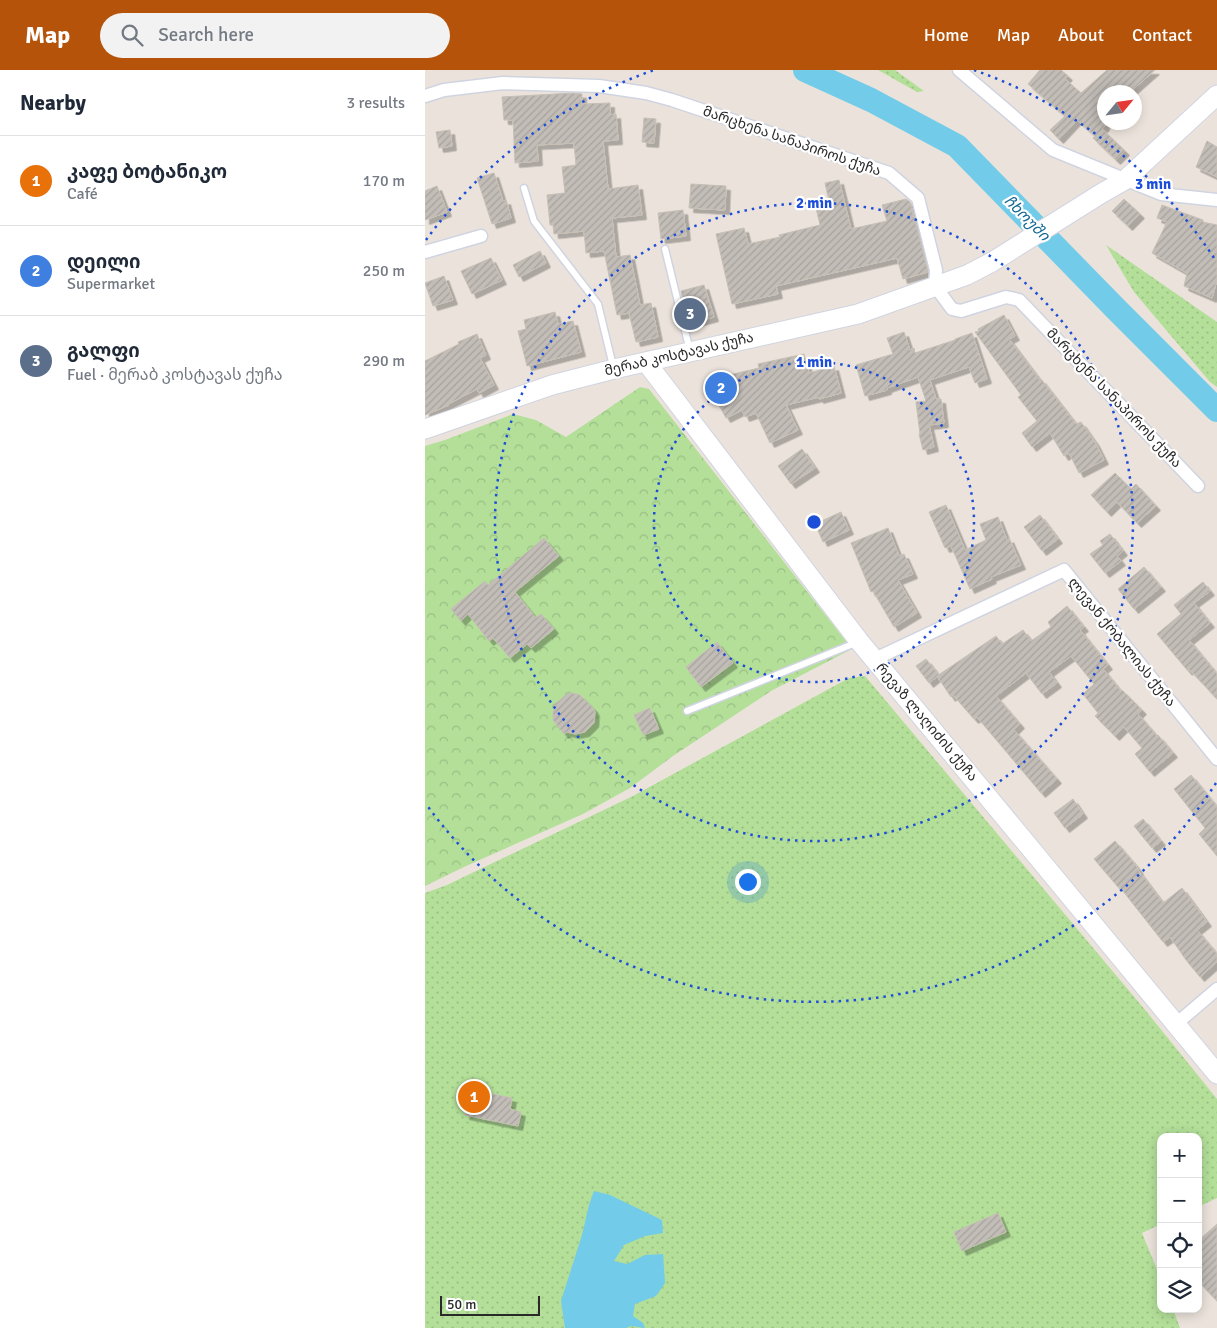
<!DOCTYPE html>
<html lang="en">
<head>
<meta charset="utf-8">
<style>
  body { margin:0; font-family:Signika,"Noto Sans Georgian",sans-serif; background:#f2f2f3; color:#1f2937 }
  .controls { position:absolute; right:15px; bottom:15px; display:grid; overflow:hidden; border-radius:10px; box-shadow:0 2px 12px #0003 }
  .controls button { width:45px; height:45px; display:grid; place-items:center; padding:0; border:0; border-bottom:1px solid #e0e1e3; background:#fff; color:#1f2937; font:25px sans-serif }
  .compass { position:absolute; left:672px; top:15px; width:45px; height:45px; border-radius:50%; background:#fff; box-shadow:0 2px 12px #0003; rotate:61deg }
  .scale { position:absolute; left:15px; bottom:12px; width:100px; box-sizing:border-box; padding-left:5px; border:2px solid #292929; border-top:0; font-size:14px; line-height:18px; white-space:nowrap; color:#292929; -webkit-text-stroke:4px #fff; paint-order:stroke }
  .you { position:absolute; left:322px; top:811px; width:18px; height:18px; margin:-12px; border:4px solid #fff; border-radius:50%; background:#1a73e8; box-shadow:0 0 0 8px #1a73e833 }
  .badge { display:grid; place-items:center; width:32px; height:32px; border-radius:50%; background:#b45309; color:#fff; font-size:16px; font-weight:700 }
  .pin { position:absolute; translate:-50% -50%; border:2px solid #fff; box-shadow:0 1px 5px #0006 }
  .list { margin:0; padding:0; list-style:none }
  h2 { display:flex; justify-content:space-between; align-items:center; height:65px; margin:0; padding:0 20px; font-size:21px }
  h2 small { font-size:16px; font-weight:400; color:#747a83 }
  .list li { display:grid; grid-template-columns:32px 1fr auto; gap:15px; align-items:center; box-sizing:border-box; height:90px; padding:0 20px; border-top:1px solid #e0e1e3 }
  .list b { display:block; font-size:19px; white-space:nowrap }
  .list p { margin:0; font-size:16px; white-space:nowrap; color:#747a83 }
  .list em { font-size:16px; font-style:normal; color:#747a83 }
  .icon { flex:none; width:28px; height:28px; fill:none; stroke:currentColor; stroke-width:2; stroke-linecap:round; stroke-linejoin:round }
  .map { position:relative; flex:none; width:792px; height:1258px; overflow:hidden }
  header { display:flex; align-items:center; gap:30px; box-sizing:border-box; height:70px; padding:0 25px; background:#b45309; color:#fff }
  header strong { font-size:24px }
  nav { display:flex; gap:28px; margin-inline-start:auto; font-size:18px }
  .search { width:350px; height:45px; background:#f2f2f3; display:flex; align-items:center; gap:12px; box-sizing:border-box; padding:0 18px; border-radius:28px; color:#747a83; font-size:19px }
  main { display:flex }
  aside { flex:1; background:#fff }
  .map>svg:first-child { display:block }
  .grass { fill:url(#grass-dots) }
  .forest { fill:url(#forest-crowns) }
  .water { fill:#72cce9 }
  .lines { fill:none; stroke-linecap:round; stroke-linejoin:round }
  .river { stroke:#72cce9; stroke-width:24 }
  .building { fill:url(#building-hatch); stroke:#c6bfb5; filter:url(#shadow) }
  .lane-casing { stroke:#d0d4e1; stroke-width:9 }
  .street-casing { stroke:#d0d4e1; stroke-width:15 }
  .secondary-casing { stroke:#d0d4e1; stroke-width:21 }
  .lane { stroke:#fff; stroke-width:6 }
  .street { stroke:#fff; stroke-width:12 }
  .secondary { stroke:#fff; stroke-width:19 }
  .ring { fill:none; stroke:#1d4ed8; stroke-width:2.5; stroke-dasharray:2.5 5 }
  .labels { text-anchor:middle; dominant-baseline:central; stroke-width:4.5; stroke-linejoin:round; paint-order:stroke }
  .street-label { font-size:14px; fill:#292929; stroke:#fff }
  .water-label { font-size:15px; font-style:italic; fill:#136993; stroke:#fff }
  .centre { fill:#1d4ed8; stroke:#fff; stroke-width:2.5 }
  .ring-label { font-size:15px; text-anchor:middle; font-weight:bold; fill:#1d4ed8; stroke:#fff; stroke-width:4.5; stroke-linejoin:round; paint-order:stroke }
</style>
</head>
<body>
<header>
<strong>Map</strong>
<div class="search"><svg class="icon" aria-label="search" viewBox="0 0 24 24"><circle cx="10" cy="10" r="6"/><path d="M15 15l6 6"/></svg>Search here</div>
<nav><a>Home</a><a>Map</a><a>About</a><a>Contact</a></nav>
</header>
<main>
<aside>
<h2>Nearby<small>3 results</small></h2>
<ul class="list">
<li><span class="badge" style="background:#e8710a">1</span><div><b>კაფე ბოტანიკო</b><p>Café</p></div><em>170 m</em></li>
<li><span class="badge" style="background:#3f7fe0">2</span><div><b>დეილი</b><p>Supermarket</p></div><em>250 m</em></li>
<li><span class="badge" style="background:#5c6f8a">3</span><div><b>გალფი</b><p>Fuel · მერაბ კოსტავას ქუჩა</p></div><em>290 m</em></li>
</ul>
</aside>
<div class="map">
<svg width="792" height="1258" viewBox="0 0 792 1258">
  <defs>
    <pattern id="grass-dots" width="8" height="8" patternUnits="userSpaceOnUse" patternTransform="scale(1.25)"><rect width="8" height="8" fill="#b3df99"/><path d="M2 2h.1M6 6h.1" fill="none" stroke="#9abf84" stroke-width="1.8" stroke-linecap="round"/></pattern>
    <pattern id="forest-crowns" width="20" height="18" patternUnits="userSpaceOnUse" patternTransform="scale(1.25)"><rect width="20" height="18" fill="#b3df99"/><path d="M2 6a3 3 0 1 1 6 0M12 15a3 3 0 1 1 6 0" fill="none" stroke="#9abf84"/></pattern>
    <pattern id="building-hatch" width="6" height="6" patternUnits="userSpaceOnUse" patternTransform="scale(1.25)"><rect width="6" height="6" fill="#c3bdb8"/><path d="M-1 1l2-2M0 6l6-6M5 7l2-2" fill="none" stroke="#a8a29e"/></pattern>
    <filter id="shadow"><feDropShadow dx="4.5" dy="4.5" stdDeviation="0" flood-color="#0004"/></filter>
  </defs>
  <rect width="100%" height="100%" fill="#ebe3db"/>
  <path class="grass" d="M453,0h17l29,21 -7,1z
    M681,175l111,77v65l-7,-5 -76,-90z
    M440,606l281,335 71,88v99l-19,9v-70h-37v87l-19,9 19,46v30h12l7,19h-755v-435l22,-8 186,-89 216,-118z"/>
  <path class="forest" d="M215,317l9,2 203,260 -81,42 -98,65 -43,32 -47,26 -117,52 -41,20v-440l20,-6 68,-26 23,6 30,17z"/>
  <path class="water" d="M169,1121l16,4 52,25 1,13 -18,3 -21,9 -10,16 13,3 18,-9 18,-1 2,29 -9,13 -21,8 -2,12 10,7 2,5 -14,-2 -5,2h-61l-4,-27 21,-66 7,-30z"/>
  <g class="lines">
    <path class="river" d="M380,0l66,30 86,46 158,162 102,102"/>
  </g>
  <path class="building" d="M615,0h21l7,6 -3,3 16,14 26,-23h48l-25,22h-25v34l-3,3 23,22 -9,9 -23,-22 2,-2 -18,-16 -18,19 -9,-9 15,-14 -37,-32z
    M148,23l9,1v10l28,-1v12l6,-1 2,26 -15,1 5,48 30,-4 4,30 -30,3 4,39 14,-2 10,50 11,-2 7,34 -22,5 -7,-29 -12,2 -13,-64 -18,2 -2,-22 -30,3 -1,-9h-3l-3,-30 18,-2 -3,-26 14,-2 -2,-22 -37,2 1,16 -23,2 -2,-43h-9l-2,-23z
    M219,48l12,1 -2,24 -12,-1z
    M25,60l2,16 -13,2 -3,-16z
    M782,71l10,6v30l-21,-10z
    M69,103l9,28 3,-1 5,18 -19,6 -15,-46z
    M414,110l12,49 36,-8 -5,-16 24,-6 4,3 18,70 -25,7 -6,-21 -121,28 2,8 -46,10 -16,-70 28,-6 4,16 32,-7 -1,-2 41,-10 -4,-17 14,-3 -5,-22z
    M266,114l35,2 -1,24 -36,-2z
    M12,116l10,26 -22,8v-29z
    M699,129l16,15 -12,12 -16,-15z
    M737,135l41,15v2l14,3v55l-5,18 -28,-12 3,-13 -35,-20 15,-31 -10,-4z
    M258,140l3,26 -25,3 -3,-26z
    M115,181l6,12 -27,14 -6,-12z
    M66,188l11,22 -30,14 -11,-23z
    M19,206l9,24 -20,6 -8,-23z
    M279,215l10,32 -25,7 -8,-33z
    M130,242l3,12 15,-3 8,31 -54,14 -9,-35 8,-2 -2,-9z
    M579,245l11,21 -6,3 31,41 1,-1 35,45 5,-2 14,20 9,18 -25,13 -10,-20 -5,3 -14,-23 -18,14 -10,-14 15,-12 -19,-24 3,-2 -46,-63 4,-1 -1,-2z
    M479,262l6,18 4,-2 1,5 40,-13v-1l17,-6 15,46 -12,4 -6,-16 -39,13 6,19h5l3,24 -15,2 5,22 -11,3 -4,-16h1l-4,-32 10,-1 -8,-24 -31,11v2l-22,6 -9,-31 37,-11 -6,-16z
    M52,264l9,21 -6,3 14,27 -15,8 -2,-4 -29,15 1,1 -24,10v-54l34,-17 -1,-2z
    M379,284l5,19 25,-7 7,27 -22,6v-2l-33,8 12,25 -28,13 -14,-30 -11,4 -3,-7 -16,8 -19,-34 9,-6 43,-10 -1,-4z
    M377,379l13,19 -24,16 -13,-18z
    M690,403l16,16 5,-5 20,22 -19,17 -20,-21 -10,10 -16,-17z
    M521,435l19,45 21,-10 -6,-16 18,-7 9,23 2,-2 12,27 -30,12 1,2 -22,10 -19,-43 -6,2 -16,-36z
    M416,442l8,18 -26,12 -8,-18z
    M615,445l18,24 -16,12 -18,-24z
    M463,458l11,28 5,-2 9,20 -15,6 19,33 -23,14 -21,-36 -2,1 -20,-49z
    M685,464l13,17 -6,5 4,5 -16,12 -15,-19 13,-9 -3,-4z
    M119,468l15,18 -44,36 21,26 5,-4 13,15 -23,19 -4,-4 -17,14 -17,-20 -4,3 -21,-27 -7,7 -10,-12 34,-28 3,4z
    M719,497l17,20 -27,22 -16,-20z
    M778,512l7,9 -16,12 16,20 -21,17 28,34v25l-28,-30 -1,2 -31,-37 24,-20 -7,-9z
    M642,536l17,21 -4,3 28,35 -5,4 18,22 1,-1 20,20 -4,4 19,22 1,-1 15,18 -23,19 -15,-18 7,-6 -18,-21 -9,9 -20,-20 3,-3 -15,-19 11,-10 -23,-28 -22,16 8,11 -15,11 -16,-21 -30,23 24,28 -6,6 43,49 -16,14 -64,-76 -3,2 -21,-24 -2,2 -14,-21 59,-40 6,8 21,-14 8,11 20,-14 -3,-5z
    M292,572l16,21 -32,24 -15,-20z
    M501,589l13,16 -10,8 -13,-17z
    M147,623l8,2 13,13 2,4 -1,11 -9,9 -10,2 -8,-2 -3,2 -11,-14v-7l2,-9 12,-10z
    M225,638l9,21 -16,6 -9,-20z
    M766,705l26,32v49l-18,-22 6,-6 -31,-39z
    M648,729l10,15 -18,14 -11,-15z
    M718,749l18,22 -9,7 -18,-22z
    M690,771l19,22 5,7h-1l25,33 19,-15 25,34 -10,8 20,24v8l-17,15 -14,-17 -16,-23 -7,5 -44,-56 -1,1 -24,-28z
    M42,1019l45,9 -2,11 11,3 -3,14 -53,-11 2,-14h-2z
    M573,1143l8,19 -44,19 -8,-19z
    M792,1154v77l-19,-20v-40z"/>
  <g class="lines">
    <g class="lane-casing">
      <path id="lane" d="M99,118l10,33 64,83 15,62
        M240,179l25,102
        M262,641l171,-69"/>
    </g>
    <g class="street-casing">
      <path id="street" d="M534,0l94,80 108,44 56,6
        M0,26l19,-6 59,-7 96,3 47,7 26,7 217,73 29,25 18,72 -1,16 17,23 9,2 45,-14 13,3 179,186
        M0,182l56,-16
        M450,589l189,-89 153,189
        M751,954l41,-35"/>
    </g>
    <g class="secondary-casing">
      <path id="secondary" d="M221,292l213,279 358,433
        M0,359l127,-44 62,-16 244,-55 109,-39 25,-13 110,-69 23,-13 92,-85"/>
    </g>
    <use href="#lane" class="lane"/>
    <use href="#street" class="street"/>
    <use href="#secondary" class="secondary"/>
  </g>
  <g class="ring">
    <circle cx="389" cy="452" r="160"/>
    <circle cx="389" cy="452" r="319"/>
    <path d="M791 713A479 479 0 0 1 1 734M1 170A479 479 0 0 1 229 0M549 0A479 479 0 0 1 791 191"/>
  </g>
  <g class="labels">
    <g class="street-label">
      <text transform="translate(367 71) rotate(19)">მარცხენა სანაპიროს ქუჩა</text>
      <text transform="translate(254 284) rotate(-13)">მერაბ კოსტავას ქუჩა</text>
      <text transform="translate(689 328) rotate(46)">მარცხენა სანაპიროს ქუჩა</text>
      <text transform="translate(697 572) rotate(51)">ლევან ქობალიას ქუჩა</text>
      <text transform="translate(502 652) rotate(50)">რევაზ ლაღიძის ქუჩა</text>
    </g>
    <g class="water-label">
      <text transform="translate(602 148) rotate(45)">ჩხოუში</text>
    </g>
  </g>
  <circle cx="389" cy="452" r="8" class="centre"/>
  <g class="ring-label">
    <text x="728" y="119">3 min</text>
    <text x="389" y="138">2 min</text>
    <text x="389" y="297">1 min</text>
  </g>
</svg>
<div class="controls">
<button>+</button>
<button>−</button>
<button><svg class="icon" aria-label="locate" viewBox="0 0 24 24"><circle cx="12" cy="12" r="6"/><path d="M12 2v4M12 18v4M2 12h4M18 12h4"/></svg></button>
<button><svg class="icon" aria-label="layers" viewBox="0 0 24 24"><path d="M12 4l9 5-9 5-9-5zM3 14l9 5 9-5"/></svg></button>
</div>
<svg class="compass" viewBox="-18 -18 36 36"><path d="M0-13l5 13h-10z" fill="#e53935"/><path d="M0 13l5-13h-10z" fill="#747a83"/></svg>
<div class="scale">50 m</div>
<div class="you"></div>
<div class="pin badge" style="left:49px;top:1027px;background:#e8710a">1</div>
<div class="pin badge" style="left:296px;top:318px;background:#3f7fe0">2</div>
<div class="pin badge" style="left:265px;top:244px;background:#5c6f8a">3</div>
</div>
</main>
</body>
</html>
